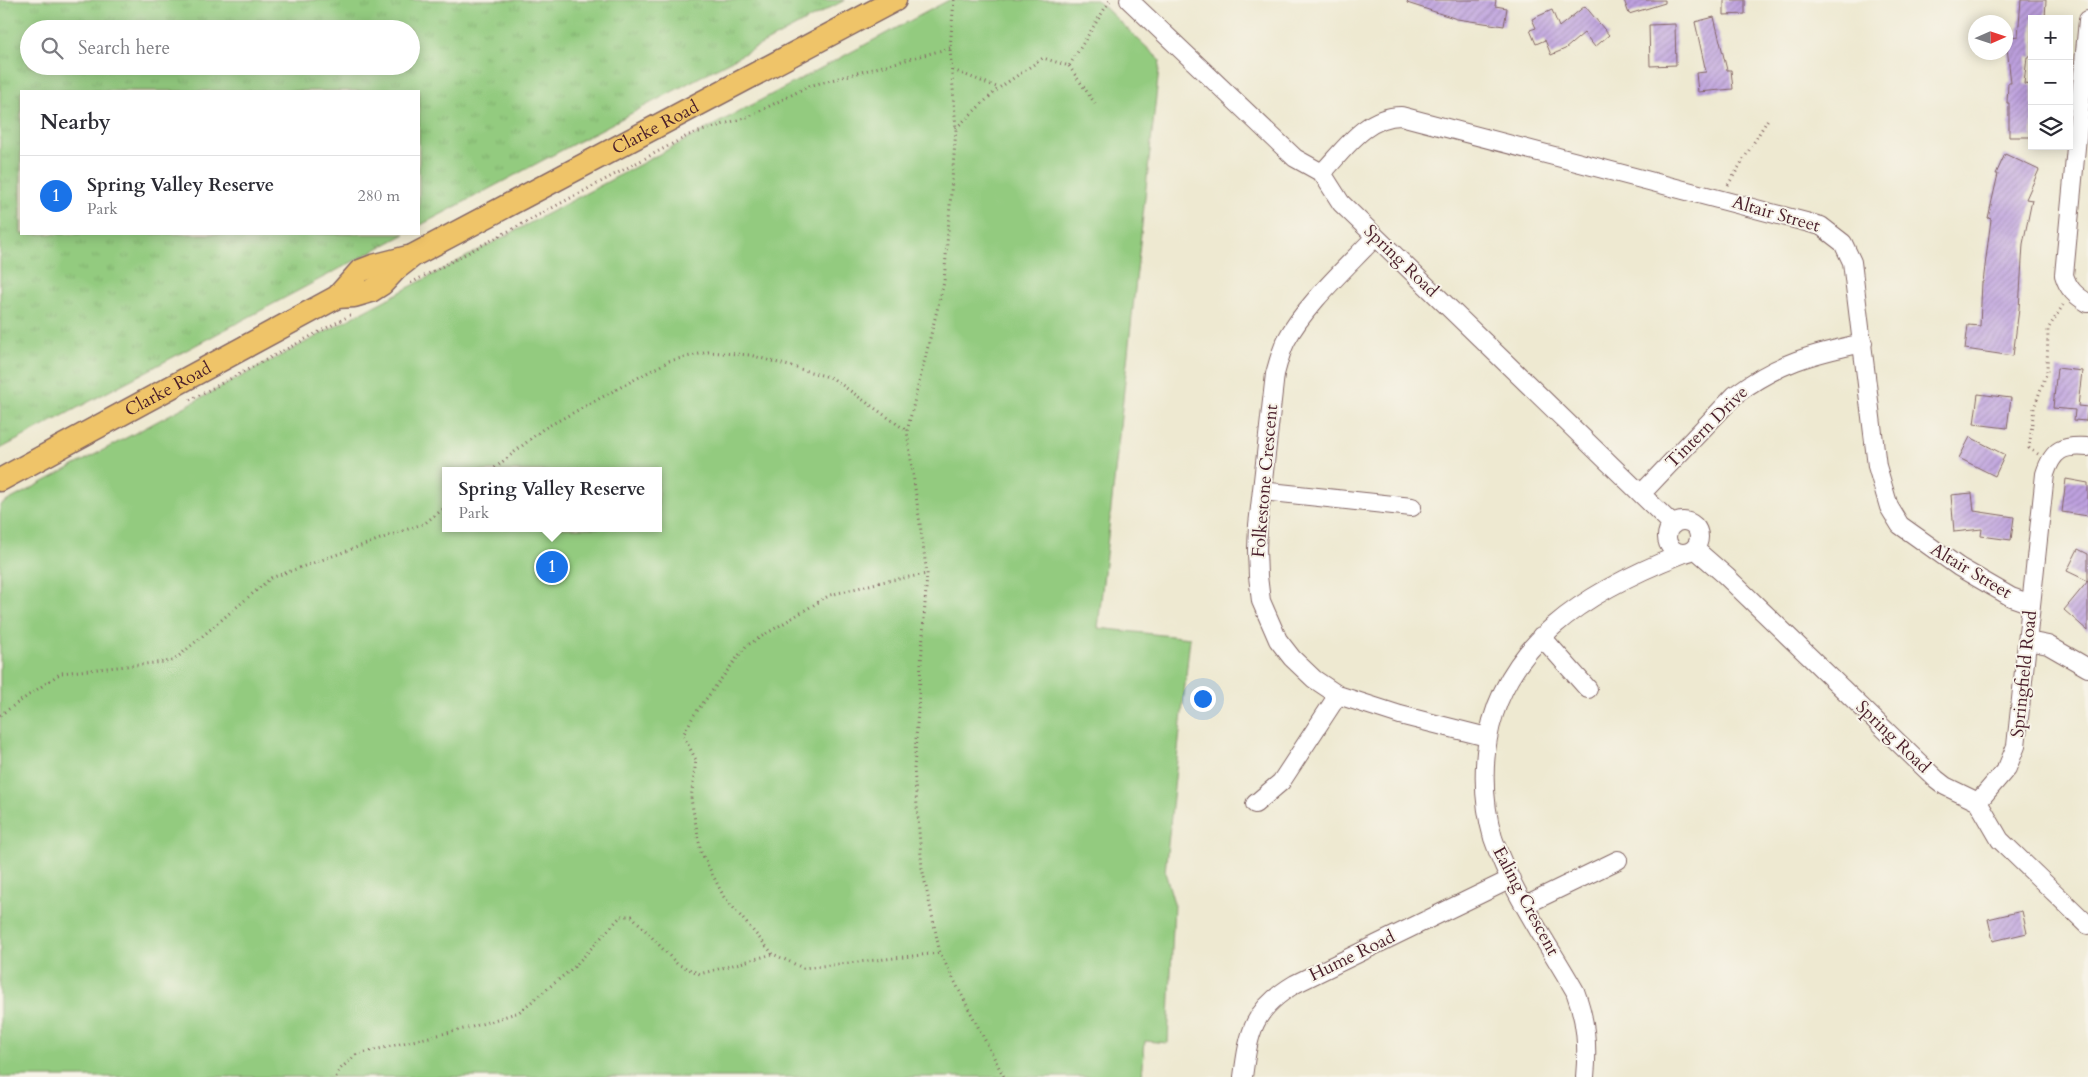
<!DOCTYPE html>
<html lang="en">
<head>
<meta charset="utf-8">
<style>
  body { margin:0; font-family:Cardo,serif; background:#f7f7f7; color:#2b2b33 }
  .controls { position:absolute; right:15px; top:15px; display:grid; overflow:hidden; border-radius:0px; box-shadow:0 2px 12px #0003 }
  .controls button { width:45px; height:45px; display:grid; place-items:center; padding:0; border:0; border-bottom:1px solid #e1e1e2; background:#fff; color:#2b2b33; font:25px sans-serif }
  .compass { position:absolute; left:1968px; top:15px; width:45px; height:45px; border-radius:50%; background:#fff; box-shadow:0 2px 12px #0003; rotate:87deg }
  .you { position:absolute; left:1202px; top:698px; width:18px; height:18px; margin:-12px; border:4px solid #fff; border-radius:50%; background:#1a73e8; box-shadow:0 0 0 8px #1a73e833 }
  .badge { display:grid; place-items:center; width:32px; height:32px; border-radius:50%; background:#1a73e8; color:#fff; font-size:16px; font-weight:700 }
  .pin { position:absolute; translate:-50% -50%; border:2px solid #fff; box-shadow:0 1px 5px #0006 }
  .popup { position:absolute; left:442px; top:467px; width:220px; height:65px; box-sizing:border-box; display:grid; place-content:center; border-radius:0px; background:#fff; filter:drop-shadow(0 1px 4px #0005); font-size:16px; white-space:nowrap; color:#7c7c81 }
  .popup b { font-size:19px; color:#2b2b33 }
  .popup::after { content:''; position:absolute; left:50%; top:100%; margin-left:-10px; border:10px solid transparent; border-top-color:#fff }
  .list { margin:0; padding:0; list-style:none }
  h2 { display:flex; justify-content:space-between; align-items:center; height:65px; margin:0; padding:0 20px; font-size:21px }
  h2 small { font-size:16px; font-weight:400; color:#7c7c81 }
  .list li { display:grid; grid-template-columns:32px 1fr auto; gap:15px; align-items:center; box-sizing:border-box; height:80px; padding:0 20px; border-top:1px solid #e1e1e2 }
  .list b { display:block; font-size:19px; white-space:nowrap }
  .list p { margin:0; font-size:16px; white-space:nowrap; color:#7c7c81 }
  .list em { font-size:16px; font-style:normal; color:#7c7c81 }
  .icon { flex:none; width:28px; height:28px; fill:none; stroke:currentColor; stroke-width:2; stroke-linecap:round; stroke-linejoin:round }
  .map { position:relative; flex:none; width:2088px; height:1077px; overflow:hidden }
  .search { position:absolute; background:#fff; box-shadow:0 2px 12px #0003; left:20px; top:20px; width:400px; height:55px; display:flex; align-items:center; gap:12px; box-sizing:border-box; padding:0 18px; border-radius:28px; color:#7c7c81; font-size:19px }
  .panel { position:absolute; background:#fff; box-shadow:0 2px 12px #0003; left:20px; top:90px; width:400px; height:145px; border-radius:0px }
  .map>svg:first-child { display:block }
  .grass { fill:url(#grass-tufts); stroke:#6e7555; fill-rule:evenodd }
  .park { fill:#93cb7f; stroke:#6e7555; fill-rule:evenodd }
  .building { fill:url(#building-hatch) }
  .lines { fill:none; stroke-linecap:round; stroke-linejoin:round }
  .minor-casing { stroke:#836665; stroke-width:20 }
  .major-casing { stroke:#836665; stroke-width:25 }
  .path { stroke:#836665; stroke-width:3; stroke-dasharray:1 4; stroke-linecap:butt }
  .minor { stroke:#fff; stroke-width:18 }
  .major { stroke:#efc469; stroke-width:22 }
  .labels { text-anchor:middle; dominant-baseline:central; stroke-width:4; stroke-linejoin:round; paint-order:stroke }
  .street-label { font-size:18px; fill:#4a1f2b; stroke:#f7f3e8 }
</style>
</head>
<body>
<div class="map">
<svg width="2088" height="1077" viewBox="0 0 2088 1077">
  <defs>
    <pattern id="grass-tufts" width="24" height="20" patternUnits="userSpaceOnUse" patternTransform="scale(1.25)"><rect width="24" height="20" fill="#93cb7f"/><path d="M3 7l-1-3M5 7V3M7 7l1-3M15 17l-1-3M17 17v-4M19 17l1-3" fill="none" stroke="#80ae6e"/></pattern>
    <pattern id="building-hatch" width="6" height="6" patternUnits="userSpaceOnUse" patternTransform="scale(1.25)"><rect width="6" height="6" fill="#bea1df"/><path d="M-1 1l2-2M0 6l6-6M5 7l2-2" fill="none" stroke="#9c83b5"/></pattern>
  </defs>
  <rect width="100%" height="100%" fill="#f7f3e8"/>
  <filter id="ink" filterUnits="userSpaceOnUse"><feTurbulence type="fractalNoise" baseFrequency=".02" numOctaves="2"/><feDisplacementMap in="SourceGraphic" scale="10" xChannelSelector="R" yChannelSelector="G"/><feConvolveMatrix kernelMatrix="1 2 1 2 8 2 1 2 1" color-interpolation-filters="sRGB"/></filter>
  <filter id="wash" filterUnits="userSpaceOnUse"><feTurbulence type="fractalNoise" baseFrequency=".0096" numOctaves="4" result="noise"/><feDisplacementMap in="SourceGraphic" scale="20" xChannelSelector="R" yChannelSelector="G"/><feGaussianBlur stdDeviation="1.12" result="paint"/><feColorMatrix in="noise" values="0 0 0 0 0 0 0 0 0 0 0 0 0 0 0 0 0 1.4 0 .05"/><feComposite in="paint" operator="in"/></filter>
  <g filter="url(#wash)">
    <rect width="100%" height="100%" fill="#eee9d1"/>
    <path class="grass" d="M0,0h845l-426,226v-135h-398v143h384l-405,215zM29,29h382v37h-382z"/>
    <path class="park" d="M949,0h148l63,60 -62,568 92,10 -25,234 9,31 -6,140 -23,-2 -3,36h-1142v-572zM446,471h212v57h-212z"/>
    <g id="blocks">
      <path class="building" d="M1408,0h88l-1,6 12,2 -3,18 -47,-7 -50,-16z
        M1624,0h41v3l-36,11z
        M1724,0h21v14l-21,1z
        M2021,0h25l-1,19h-13v38h-5l-3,27 8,1v52h-23v-34h-2l1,-20h3l-5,-45 12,-2z
        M1585,6l24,29 -14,12 -11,-14 -19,16 -14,6 -6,-15 -9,4 -6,-14 6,-2 -4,-9 20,-9 7,17z
        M1714,17l13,53h4l2,19 -35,3 -2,-19 10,-1 -11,-50z
        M1675,24l1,41 -26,1 -1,-41z
        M2005,154l34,16 -13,29 6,1 -9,44 -4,65 -6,47 -48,-7 3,-24 12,1 2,-44h1l8,-63 -3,-1 10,-44h-2z
        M2057,368l25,3 -4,35 10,1 -2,14 -12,-1 1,-10 -22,-2z
        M1978,394l33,4 -4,30 -33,-4z
        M1970,437l35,18 -10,21 -36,-18z
        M2066,479l22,4v33l-26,-4z
        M1972,493l2,18 40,6 -3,23 -30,-4 1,-7 -28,3 -3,-37z
        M2078,549l10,5v77l-24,-21 24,-29 -21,-10z
        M2022,911l5,22 -34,8 -5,-22z"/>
    </g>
  </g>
  <g filter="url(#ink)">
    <use href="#blocks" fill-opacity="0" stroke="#836665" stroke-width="1"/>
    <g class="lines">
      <g class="minor-casing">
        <path id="minor" d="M1129,0l166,158 27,15 19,30 332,322
          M2088,20l-24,255c4,14 12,21 24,28
          M1322,173c22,-23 44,-57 79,-57l420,110 22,17 9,19 25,204 12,41 11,18 59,42 52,30 20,7
          M1375,237c-27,29 -71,69 -89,104 -5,10 -8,22 -11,33l-17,151 -1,25 1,26 3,25 17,39 14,18 22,21 24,16 62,20 87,22
          M1262,491l150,16
          M1642,493l93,-98c42,-32 77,-41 128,-52
          M1667 537a16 16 0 1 1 32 0a16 16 0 1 1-32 0Z
          M1695,549l31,27 210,203 9,7 33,16 22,38 88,85
          M1541,636l47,53
          M2028,641l20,4 40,23
          M1978,802l29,-34 9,-22 29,-272c8,-25 18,-29 43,-27
          M1255,804l26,-22 57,-87
          M1525,905l93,-45
          M1243,1077c6,-46 10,-68 52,-93l216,-105
          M1585,1077c3,-31 1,-57 -10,-86 -28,-49 -64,-100 -82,-153 -8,-28 -10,-57 -7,-86 12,-109 104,-162 196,-198"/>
      </g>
      <g class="major-casing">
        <g id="major">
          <path id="s1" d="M337,297l17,-1 17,-5 11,-7 14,-15 18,-14 481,-255"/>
          <path id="s2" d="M0,480l337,-183 23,-26 13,-5 35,-9"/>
        </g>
      </g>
      <path class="path" d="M954,0l-4,48 6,81 -12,153 -37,149 20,143 -13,195 8,99 18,85 64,124
        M1069,66l27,39
        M953,70l46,18
        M956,128l43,-40 44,-30 26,8 41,-66
        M1728,185l40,-66
        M411,283l278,-148 61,-19 59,-30 141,-38
        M190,400l161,-85
        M2038,454l-9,-6 5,-40 13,-36 1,-43 15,-24
        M491,471l52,-42 126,-68 39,-9 42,3 82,23 75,53
        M0,715l61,-42 112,-12 98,-83 154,-55 21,-16
        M773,954l-49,-57 -23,-45 -10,-53 5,-39 -13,-25 11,-20 52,-69 84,-51 51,-13 46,-8
        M336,1077l3,-7 18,-16 115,-27 47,-15 55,-45 47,-51h11l45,48 23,10 73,-20 30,14 137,-15"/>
      <use href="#minor" class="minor"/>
      <use href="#major" class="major"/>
    </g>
  </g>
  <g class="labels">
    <g class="street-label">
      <text stroke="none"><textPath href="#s1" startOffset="364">Clarke Road</textPath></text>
      <text transform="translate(1776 214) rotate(16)">Altair Street</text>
      <text transform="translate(1401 261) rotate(44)">Spring Road</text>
      <text stroke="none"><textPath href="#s2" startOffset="191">Clarke Road</textPath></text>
      <text transform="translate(1707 427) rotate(-45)">Tintern Drive</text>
      <text transform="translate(1265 481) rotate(-85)">Folkestone Crescent</text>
      <text transform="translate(1971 571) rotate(31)">Altair Street</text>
      <text transform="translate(2024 674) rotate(-84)">Springfield Road</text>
      <text transform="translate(1893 737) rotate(44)">Spring Road</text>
      <text transform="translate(1526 901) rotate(62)">Ealing Crescent</text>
      <text transform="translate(1352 956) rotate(-26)">Hume Road</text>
    </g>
  </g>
</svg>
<div class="controls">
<button>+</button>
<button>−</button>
<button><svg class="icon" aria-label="layers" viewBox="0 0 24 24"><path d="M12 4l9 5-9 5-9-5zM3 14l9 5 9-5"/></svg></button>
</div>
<svg class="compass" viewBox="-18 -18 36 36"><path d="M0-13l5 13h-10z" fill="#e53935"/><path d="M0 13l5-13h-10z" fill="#7c7c81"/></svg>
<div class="you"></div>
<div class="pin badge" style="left:552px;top:567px">1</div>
<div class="popup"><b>Spring Valley Reserve</b>Park</div>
<div class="search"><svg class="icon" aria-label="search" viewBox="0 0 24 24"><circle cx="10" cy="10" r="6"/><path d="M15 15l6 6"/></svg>Search here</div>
<section class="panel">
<h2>Nearby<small></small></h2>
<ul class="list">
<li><span class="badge">1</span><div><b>Spring Valley Reserve</b><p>Park</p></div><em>280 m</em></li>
</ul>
</section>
</div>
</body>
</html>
